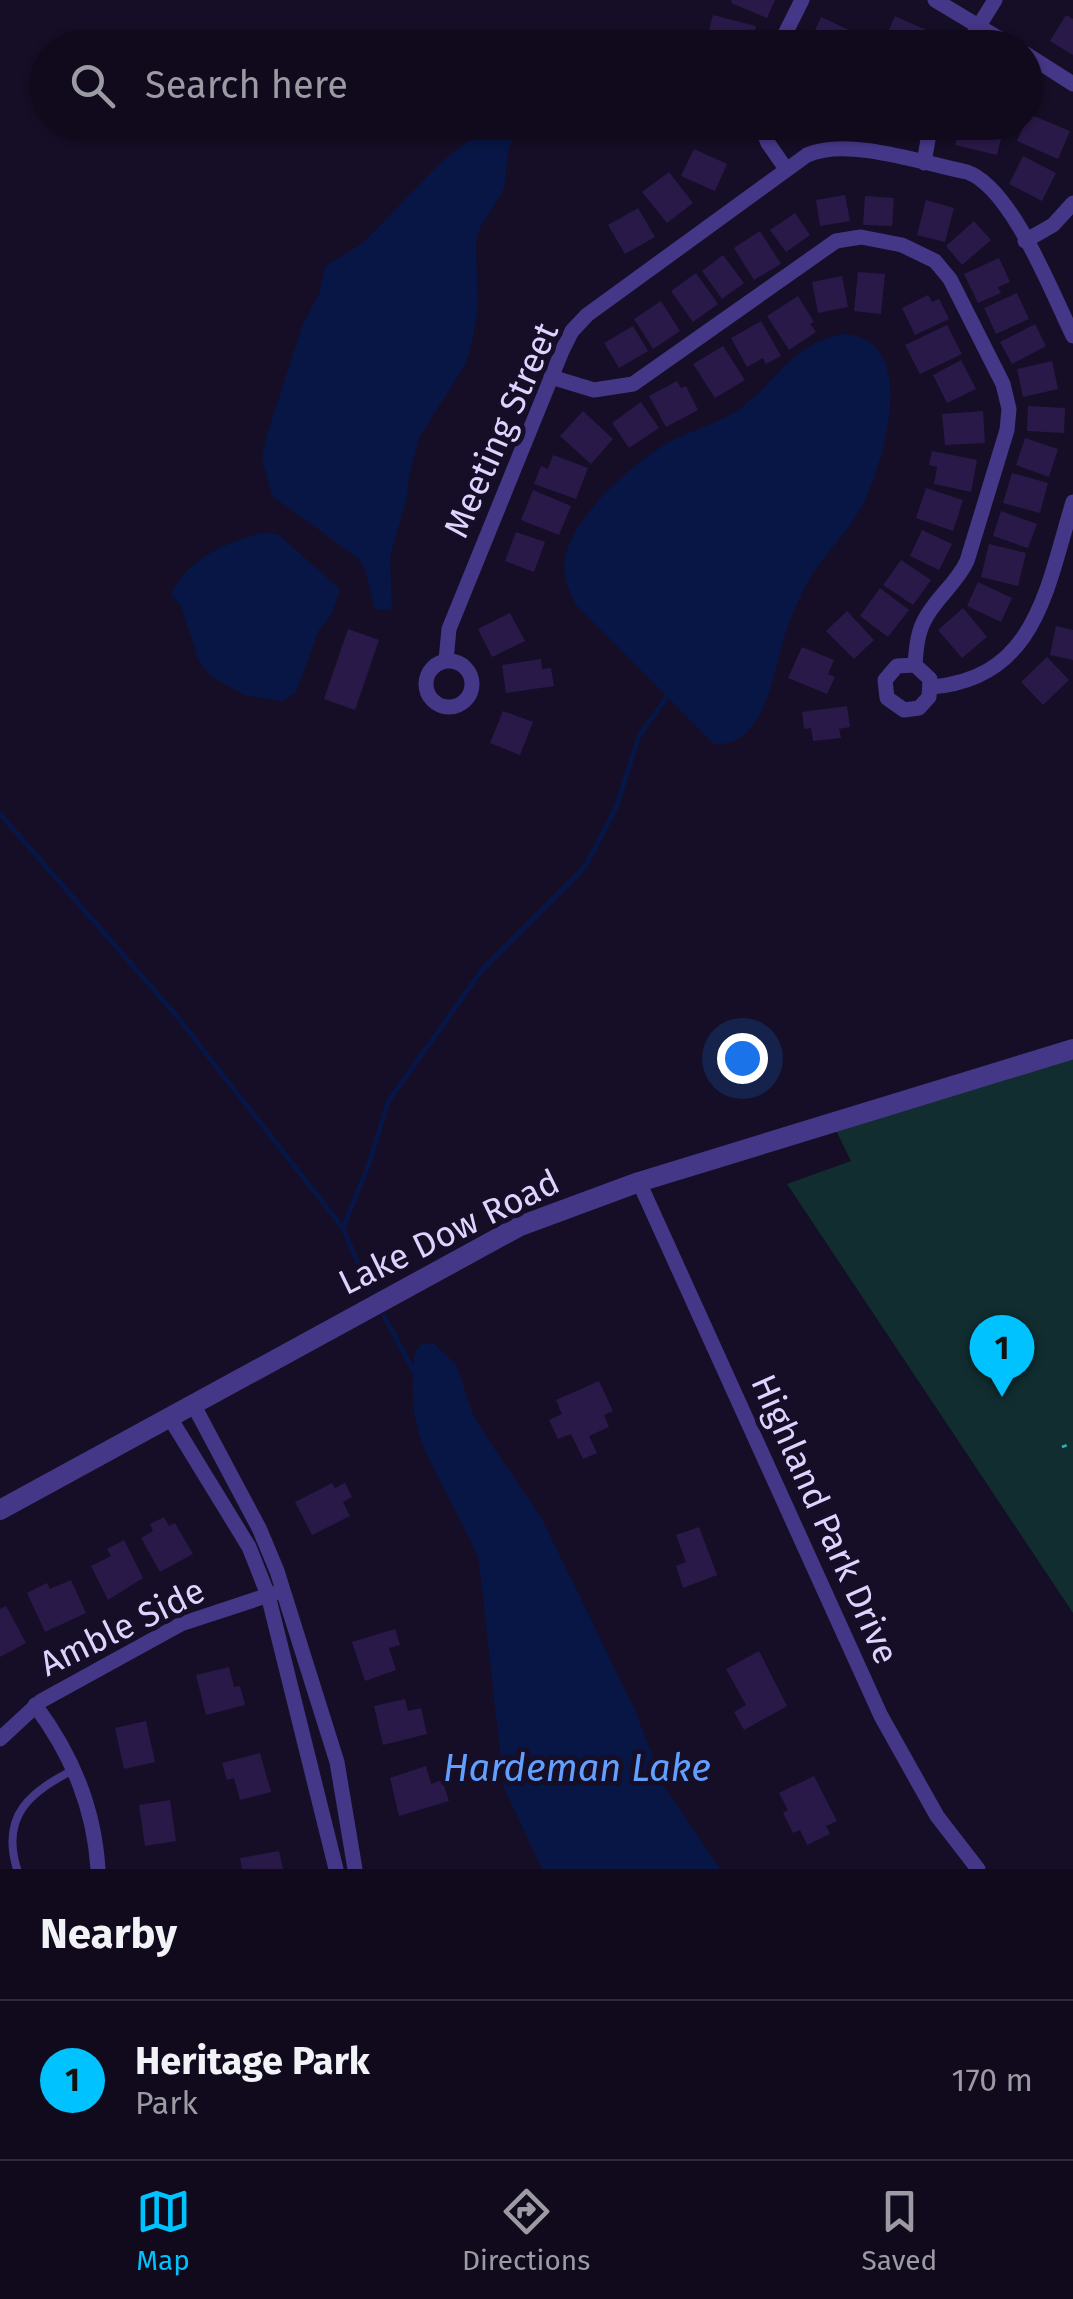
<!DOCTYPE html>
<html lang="en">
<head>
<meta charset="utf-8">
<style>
  body { margin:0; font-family:"Fira Sans",sans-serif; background:#191325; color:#f1f3f6 }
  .you { position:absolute; left:742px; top:1058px; width:35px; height:35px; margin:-25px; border:8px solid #fff; border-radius:50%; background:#1a73e8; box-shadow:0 0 0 15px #1a73e833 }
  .badge { display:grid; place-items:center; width:65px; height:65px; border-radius:50%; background:#00c2fe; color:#111; font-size:32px; font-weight:700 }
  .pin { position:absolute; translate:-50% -82px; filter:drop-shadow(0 2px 5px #0008) }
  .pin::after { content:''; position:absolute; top:52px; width:35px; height:30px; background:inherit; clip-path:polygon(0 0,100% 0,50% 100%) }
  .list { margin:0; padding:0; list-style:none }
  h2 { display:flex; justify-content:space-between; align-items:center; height:130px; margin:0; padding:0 40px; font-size:42px }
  h2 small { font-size:32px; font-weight:400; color:#9c9aa3 }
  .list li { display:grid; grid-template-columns:65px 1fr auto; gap:30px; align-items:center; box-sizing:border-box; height:160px; padding:0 40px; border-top:2px solid #302b3b }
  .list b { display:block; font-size:38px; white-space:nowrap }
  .list p { margin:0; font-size:32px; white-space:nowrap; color:#9c9aa3 }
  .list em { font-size:32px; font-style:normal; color:#9c9aa3 }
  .icon { flex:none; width:55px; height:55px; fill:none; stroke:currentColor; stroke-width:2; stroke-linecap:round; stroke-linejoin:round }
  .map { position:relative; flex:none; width:1073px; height:1869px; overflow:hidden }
  .search { position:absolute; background:#100a1c; box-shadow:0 2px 8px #0004; left:30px; right:30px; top:30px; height:110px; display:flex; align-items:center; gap:25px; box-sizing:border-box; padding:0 35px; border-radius:55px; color:#9c9aa3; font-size:38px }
  .sheet { height:290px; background:#100a1c }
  nav { display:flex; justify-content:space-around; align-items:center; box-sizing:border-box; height:140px; border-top:2px solid #302b3b; background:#100a1c; font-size:28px; color:#9c9aa3 }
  nav a { display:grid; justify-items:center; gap:5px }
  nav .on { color:#00c2fe }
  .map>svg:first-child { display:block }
  .green { fill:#112d30 }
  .water { fill:#081645 }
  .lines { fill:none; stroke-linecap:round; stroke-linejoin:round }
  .stream { stroke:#081645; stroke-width:5 }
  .building { fill:#291948 }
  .path { stroke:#2bb1bb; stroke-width:2.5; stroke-dasharray:5 8; stroke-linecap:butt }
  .service { stroke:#453787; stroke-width:8 }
  .minor { stroke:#453787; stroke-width:15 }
  .tertiary { stroke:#453787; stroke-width:20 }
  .labels { text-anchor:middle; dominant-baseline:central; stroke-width:10; stroke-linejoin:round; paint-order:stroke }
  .street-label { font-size:35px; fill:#ded3ff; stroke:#150e26 }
  .water-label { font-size:38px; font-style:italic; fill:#61a0ff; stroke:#150e26 }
</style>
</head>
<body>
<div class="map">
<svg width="1073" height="1869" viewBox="0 0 1073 1869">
  <rect width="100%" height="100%" fill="#150e26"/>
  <path class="green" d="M1073,1046v567l-286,-429 64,-23 -23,-47z"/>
  <path class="water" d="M477,123h41l-10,29 -4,37 -24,39 -4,14 2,67 -7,37 -6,19 -46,73 -10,38 -2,21 -17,60 2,49 -3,4 -14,-1 -10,-40 -6,-10 -87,-63 -10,-38 5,-24 36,-110 16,-30 6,-28 38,-23 76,-79 28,-22 9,-10z
    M842,334c80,2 42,131 19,174 -13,24 -35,44 -50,68 -10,16 -18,37 -25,56 -13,36 -19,116 -72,112l-138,-139c-8,-16 -15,-34 -10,-52 12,-41 67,-90 103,-111 23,-12 48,-18 69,-32 39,-28 52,-65 104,-76z
    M266,532l13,3 61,54 -8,25 -13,16 -23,62 -14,9 -38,-6 -33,-19 -12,-15 -18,-55 -10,-11c14,-36 59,-55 95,-63z
    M433,1343l23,21 16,48 14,24 56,83 93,191 29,76 56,83h-178l-38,-81 -25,-227c-16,-44 -47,-86 -61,-130 -7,-25 -6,-53 -3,-79l7,-8z"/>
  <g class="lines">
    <path class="stream" d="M0,814l175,200 168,214 26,61
      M343,1228l26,-64 19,-62 94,-132 103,-103 31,-59 23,-72 28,-39
      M384,1316l32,59"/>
  </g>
  <path class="building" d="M732,0h43l-8,18 -36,-15z
    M713,15l43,11 -5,22h-30l-16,-4z
    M1066,15l7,4v36l-23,-14z
    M895,16l38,17 -6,15h-46z
    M821,17l39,18 -6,13h-36l-9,-5z
    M1029,114l41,17 -12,28 -41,-18z
    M685,122h41l1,12 -41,3z
    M961,122l43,4 -7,29 -42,-10z
    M694,149l33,15 -12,27 -34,-15z
    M1023,156l33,17 -14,28 -33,-17z
    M669,172l24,31 -26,20 -25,-31z
    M845,195l5,26 -30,5 -4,-26z
    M865,196l29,2 -2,28 -29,-1z
    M926,200l28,8 -9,34 -28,-7z
    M638,208l17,29 -30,17 -17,-29z
    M795,213l15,22 -24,17 -16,-22z
    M974,221l17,19 -29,25 -16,-19z
    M760,231l21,33 -27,16 -20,-32z
    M723,255l21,28 -22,16 -20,-28z
    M999,258l11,24 -12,5 3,6 -23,10 -14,-29z
    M858,272l27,2 -4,40 -27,-3z
    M696,273l22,31 -25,18 -22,-31z
    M842,276l6,31 -30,6 -6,-31z
    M1017,293l12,26 -33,15 -12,-26z
    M928,295l4,7 7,-3 10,20 -34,16 -13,-27z
    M798,296l16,26 -4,2 6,8 -27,18 -22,-34z
    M661,301l19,30 -27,18 -19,-30z
    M761,321l20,35 -15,8 -3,-6 -16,9 -16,-29z
    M1035,324l11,22 -34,18 -12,-22z
    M947,325l15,29 -42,20 -15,-29z
    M633,326l15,25 -29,17 -15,-25z
    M723,346l22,34 -30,18 -22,-34z
    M961,360l15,29 -29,14 -14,-28z
    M1052,361l6,28 -35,8 -6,-28z
    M677,381l4,7 5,-2 12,24 -32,17 -17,-31z
    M641,402l18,26 -30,20 -17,-25z
    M1028,406l37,2 -1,25 -37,-2z
    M583,411l30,28 -22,25 -31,-28z
    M983,411l2,32 -40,2 -3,-31z
    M1025,438l33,11 -9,28 -33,-12z
    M932,451l45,9 -6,32 -37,-8 3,-17 -8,-2z
    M553,455l35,13 -12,31 -42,-15 7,-18 7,3z
    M1012,473l36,10 -8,30 -37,-10z
    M926,488l37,12 -10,31 -37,-13z
    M533,490l38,16 -12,29 -38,-15z
    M1001,511l36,13 -9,24 -35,-12z
    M922,530l30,14 -13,26 -29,-14z
    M516,532l29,10 -11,30 -29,-11z
    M989,544l37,9 -8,33 -37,-9z
    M901,560l30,20 -18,25 -30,-20z
    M978,582l34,16 -11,24 -34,-16z
    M880,588l29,22 -21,27 -28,-21z
    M963,608l24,29 -25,21 -24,-28z
    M847,611l27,29 -20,19 -28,-28z
    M510,613l15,28 -33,16 -14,-28z
    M1056,626l17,4v30l-23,-5z
    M348,629l31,11 -24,70 -31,-11z
    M802,647l32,13 -6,14 7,3 -8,17 -39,-16z
    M1047,657l22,23 -26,25 -22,-23z
    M541,659l1,10 9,-1 3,18 -48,7 -4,-28z
    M847,706l3,21 -11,2 2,9 -28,3 -2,-13 -7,1 -2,-17z
    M503,711l30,11 -13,33 -30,-12z
    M599,1381l14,30 -9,4 5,12 -20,9 8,17 -14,6 -12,-25 -13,5 -9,-19 13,-6 -6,-14z
    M332,1483l3,5 10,-5 7,14 -9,5 7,14 -38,19 -17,-33z
    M164,1517l5,9 6,-3 18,31 -33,18 -19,-34 12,-7 -3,-7z
    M699,1527l18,48 -34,13 -7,-22 10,-4 -10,-27z
    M124,1540l19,38 -35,22 -17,-34 20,-10 -4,-7z
    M71,1580l15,33 -41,19 -18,-39 20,-10 3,6z
    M6,1606l20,37 -26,14v-48z
    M395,1629l5,16 -11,3 7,22 -31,11 -13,-39z
    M759,1651l28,55 -43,24 -10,-18 12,-7 -20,-36z
    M229,1667l5,20 6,-1 5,19 -39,10 -10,-40z
    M405,1699l3,12 13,-3 6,26 -44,11 -9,-39z
    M146,1721l9,41 -31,7 -9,-41z
    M260,1753l11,39 -31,8 -6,-22 -7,2 -5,-17z
    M426,1766l5,18 11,-4 7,21 -50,15 -9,-38z
    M814,1776l23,45 -11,5 4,8 -23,11 -7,-15 -7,3 -10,-20 5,-3 -9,-17z
    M170,1800l6,41 -31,5 -6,-41z
    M279,1851l4,18h-41l-2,-11z"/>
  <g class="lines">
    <path class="path" d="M1062,1447l11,-4"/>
    <path class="service" d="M17,1869c-17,-55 15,-78 58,-100"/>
    <path class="minor" d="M935,0l80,48
      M778,48l24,-48
      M965,48l30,-48
      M1026,54l47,30
      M760,122l8,21 18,26
      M924,163l7,-41
      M1025,241l28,-16 20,-22
      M551,377l43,13 39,-6 203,-143 25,-4 41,8 33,16 15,18 53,105 6,25 -2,21 -40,131c-11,24 -34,39 -44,62 -6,13 -7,28 -8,42l15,14 -1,18 -10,11 -15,2 -17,-12 -2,-18 12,-14 18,-1
      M446,660l3,-31 113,-278 10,-20 15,-16 220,-160c42,-18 115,8 160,17 45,16 85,121 106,164
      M426 684a23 23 0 1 1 46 0a23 23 0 1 1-46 0Z
      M931,687c106,-8 116,-101 142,-185
      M639,1182l242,534 56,100 41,53
      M193,1404l66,124 18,43 60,191 18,107
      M170,1418l79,129 19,48 68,274
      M35,1705c37,50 59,102 63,164
      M0,1739l41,-38 140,-77 94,-31"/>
    <path class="tertiary" d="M0,1510l520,-284 119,-44 434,-133"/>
  </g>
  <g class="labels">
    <g class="street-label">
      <text transform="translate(501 430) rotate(-66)">Meeting Street</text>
      <text transform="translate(449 1232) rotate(-26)">Lake Dow Road</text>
      <text transform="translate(825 1519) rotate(66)">Highland Park Drive</text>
      <text transform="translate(122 1627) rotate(-26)">Amble Side</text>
    </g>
    <g class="water-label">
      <text x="577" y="1768">Hardeman Lake</text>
    </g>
  </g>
</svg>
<div class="you"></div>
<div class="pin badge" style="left:1002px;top:1397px">1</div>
<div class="search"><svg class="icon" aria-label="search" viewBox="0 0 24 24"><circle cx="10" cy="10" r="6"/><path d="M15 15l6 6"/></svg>Search here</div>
</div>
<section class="sheet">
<h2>Nearby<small></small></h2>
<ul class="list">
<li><span class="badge">1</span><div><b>Heritage Park</b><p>Park</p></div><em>170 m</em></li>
</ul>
</section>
<nav>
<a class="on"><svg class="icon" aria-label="map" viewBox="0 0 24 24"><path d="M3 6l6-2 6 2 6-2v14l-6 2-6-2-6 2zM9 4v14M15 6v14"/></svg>Map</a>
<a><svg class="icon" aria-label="directions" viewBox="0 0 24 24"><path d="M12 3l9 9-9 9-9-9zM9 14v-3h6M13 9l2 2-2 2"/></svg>Directions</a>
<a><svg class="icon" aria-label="saved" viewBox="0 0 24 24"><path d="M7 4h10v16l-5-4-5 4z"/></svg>Saved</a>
</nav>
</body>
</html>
